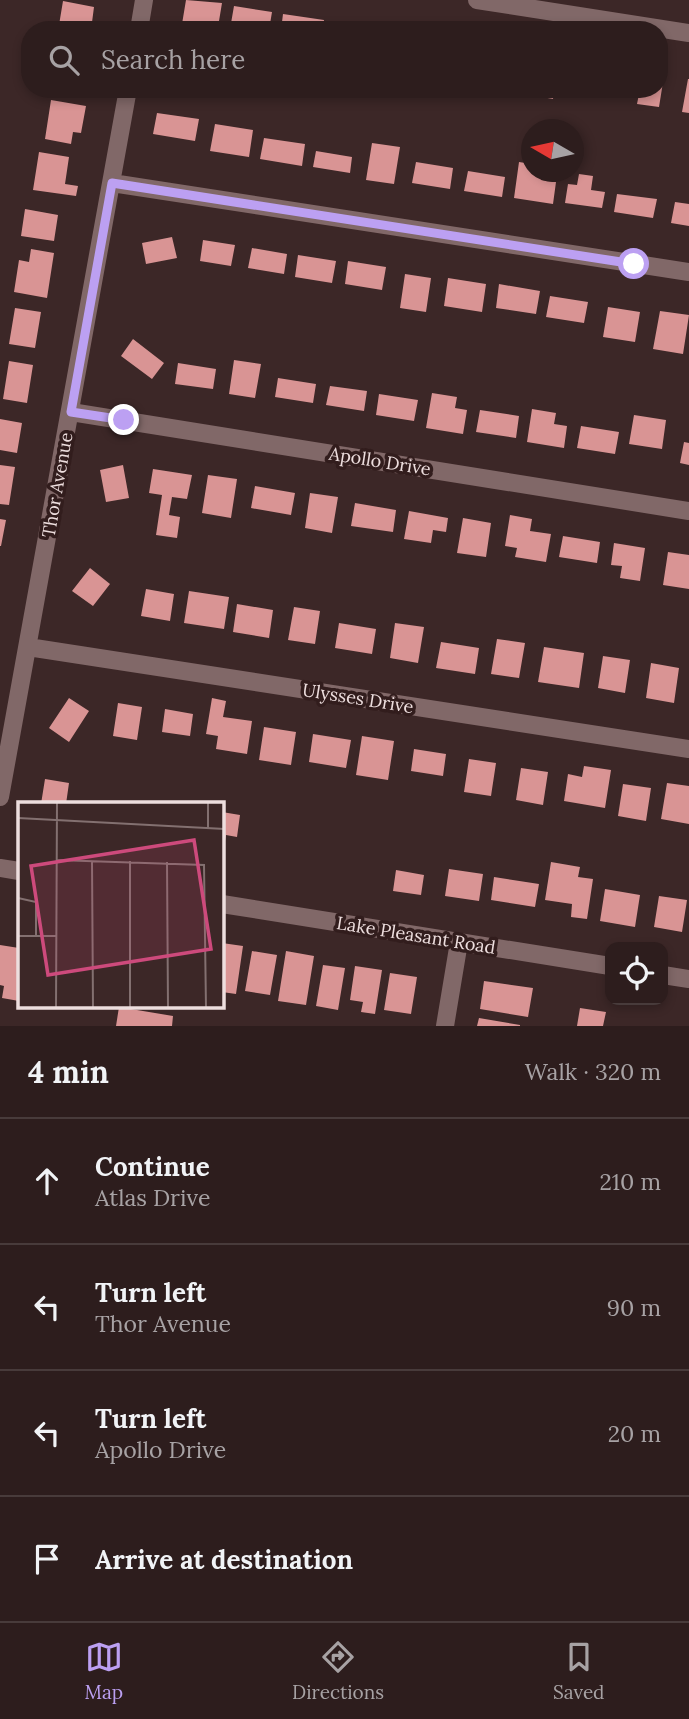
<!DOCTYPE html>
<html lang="en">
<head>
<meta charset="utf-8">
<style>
  body { margin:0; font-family:Lora,serif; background:#392a2a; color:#f1f3f6 }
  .controls { position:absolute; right:21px; bottom:21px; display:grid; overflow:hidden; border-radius:14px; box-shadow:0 4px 10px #0003 }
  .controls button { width:63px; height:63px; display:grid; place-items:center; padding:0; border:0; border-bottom:2px solid #483b3b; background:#2d1d1d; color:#f1f3f6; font:35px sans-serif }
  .compass { position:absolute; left:521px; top:119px; width:63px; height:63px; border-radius:50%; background:#2d1d1d; box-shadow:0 4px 10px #0003; rotate:279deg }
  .stop { position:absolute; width:21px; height:21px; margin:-16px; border:5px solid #bca0f2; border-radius:50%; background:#fff }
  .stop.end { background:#bca0f2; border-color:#fff; box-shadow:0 2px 7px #0008 }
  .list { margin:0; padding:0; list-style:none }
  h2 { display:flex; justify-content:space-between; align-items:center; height:91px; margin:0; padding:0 28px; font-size:30px }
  h2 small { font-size:23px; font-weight:400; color:#a7a2a4 }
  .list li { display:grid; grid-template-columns:46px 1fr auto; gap:21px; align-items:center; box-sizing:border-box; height:126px; padding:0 28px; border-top:2px solid #483b3b }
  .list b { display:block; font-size:26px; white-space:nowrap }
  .list p { margin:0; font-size:23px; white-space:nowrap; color:#a7a2a4 }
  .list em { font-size:23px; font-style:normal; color:#a7a2a4 }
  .icon { flex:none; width:38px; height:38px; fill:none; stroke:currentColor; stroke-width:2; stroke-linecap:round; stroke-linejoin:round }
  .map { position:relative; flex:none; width:689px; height:1026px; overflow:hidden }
  .search { position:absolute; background:#2d1d1d; box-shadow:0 4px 10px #0003; left:21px; right:21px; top:21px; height:77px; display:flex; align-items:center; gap:18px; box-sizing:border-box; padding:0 24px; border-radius:28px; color:#a7a2a4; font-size:26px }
  .sheet { height:595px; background:#2d1d1d }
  nav { display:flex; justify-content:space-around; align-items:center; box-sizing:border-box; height:98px; border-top:2px solid #483b3b; background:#2d1d1d; font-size:19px; color:#a7a2a4 }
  nav a { display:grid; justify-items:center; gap:4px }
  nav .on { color:#bca0f2 }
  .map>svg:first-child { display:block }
  .building { fill:#d99494 }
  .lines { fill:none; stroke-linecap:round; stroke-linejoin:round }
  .minor { stroke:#816868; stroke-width:18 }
  .tertiary { stroke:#816868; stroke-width:18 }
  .route { stroke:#bca0f2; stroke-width:9 }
  .labels { text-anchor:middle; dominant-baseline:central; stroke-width:7; stroke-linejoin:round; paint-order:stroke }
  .street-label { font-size:18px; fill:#eddede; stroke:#321d1d }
  .inset-road { fill:none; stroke:#837070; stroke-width:2 }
  .view { fill:#cd4a7c; fill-opacity:0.15; stroke:#cd4a7c; stroke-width:3.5 }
  .inset-edge { fill:none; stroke:#eddede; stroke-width:3.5 }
</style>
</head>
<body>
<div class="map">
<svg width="689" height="1026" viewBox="0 0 689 1026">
  <rect width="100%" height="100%" fill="#3c2727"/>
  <path class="building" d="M186,0l36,3 -4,24 -13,-2 -1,5h-23z
    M63,1l31,6 -3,23 -32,-5z
    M234,6l38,6 -3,18 -39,-1z
    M283,14l41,6 -1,10h-42z
    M335,23l35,5v2h-36z
    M659,75l5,1 -5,31 -22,-3 3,-15h19z
    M688,79h1v34l-7,-1z
    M543,89h11l-1,10 -11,-2z
    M592,89h31l-1,6z
    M51,100l35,6 -5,27 -8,-1 -2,12 -26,-5z
    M157,113l42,6 -4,22 -42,-7z
    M215,124l38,6 -4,27 -39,-6z
    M264,138l41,6 -3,22 -42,-7z
    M372,143l28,4 -6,37 -28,-4z
    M316,151l36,6 -2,16 -37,-6z
    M39,152l30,5 -4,27 13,2 -2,10 -43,-6z
    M416,162l37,6 -3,21 -38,-6z
    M519,162l13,2v8h10l-1,8 15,2 -3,22 -39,-6z
    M468,171l37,6 -3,20 -38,-6z
    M579,174l14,2 -2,14 14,2 -3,16 -37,-5 3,-19 9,1z
    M617,194l40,5 -4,19 -39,-6z
    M675,202l14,2v22l-18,-3z
    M25,209l33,6 -4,26 -33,-5z
    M172,237l5,21 -31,6 -4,-21z
    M203,240l32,5 -4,21 -31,-5z
    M252,248l35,6 -3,20 -36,-6z
    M31,249l23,4 -7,45 -33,-6 5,-32 10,2z
    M298,255l38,6 -4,22 -37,-6z
    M348,261l38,6 -4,23 -37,-6z
    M405,274l26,4 -5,34 -26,-4z
    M448,278l38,6 -4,28 -38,-6z
    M499,284l41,7 -4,23 -40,-6z
    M550,296l38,6 -4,21 -38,-6z
    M608,307l32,5 -5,30 -32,-5z
    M15,308l26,4 -6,36 -26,-4z
    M660,311l29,4 -6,39 -30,-5z
    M133,339l31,24 -12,16 -31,-23z
    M234,360l27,4 -6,34 -26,-4z
    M9,361l24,4 -6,38 -24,-4z
    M178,363l38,6 -3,20 -38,-5z
    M278,378l38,6 -3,19 -38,-6z
    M330,386l37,5 -3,20 -38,-6z
    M432,393l25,4 -2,11 12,2 -4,24 -37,-6z
    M379,394l39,6 -4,21 -38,-6z
    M532,409l24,4 -2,11 13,2 -3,22 -37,-6z
    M480,410l39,6 -3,22 -40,-6z
    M634,415l32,5 -4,29 -33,-5z
    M0,419l22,4 -5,30 -17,-3z
    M581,426l38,6 -4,22 -38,-6z
    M684,442l5,1v22l-9,-2z
    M0,465l15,2 -6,38 -9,-1z
    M123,465l6,33 -23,4 -6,-32z
    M153,469l39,6 -5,24 -15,-2 -3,18 11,2 -3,21 -21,-3 6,-40 -13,-2z
    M208,475l29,4 -6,39 -29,-5z
    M255,486l40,7 -4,22 -40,-7z
    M310,493l28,4 -6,36 -27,-5z
    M355,503l41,7 -3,22 -42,-6z
    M409,511l39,7 -2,14 -13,-2 -2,13 -27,-4z
    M510,515l22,4 -2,12 21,3 -5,28 -31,-5 2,-9 -12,-2z
    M463,518l28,5 -5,34 -29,-4z
    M0,519l6,1 -5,26h-1z
    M563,536l37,6 -3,21 -38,-6z
    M614,543l31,5 -5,33 -20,-3 2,-12 -11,-1z
    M668,552l21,3v34l-26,-4z
    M90,568l20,16 -17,22 -21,-15z
    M146,589l28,5 -4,27 -29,-5z
    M189,591l40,6 -5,32 -40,-6z
    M237,604l36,6 -4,28 -36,-6z
    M294,607l26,4 -5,33 -27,-4z
    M339,623l37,6 -4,25 -37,-6z
    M395,623l29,4 -6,36 -28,-5z
    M497,639l28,4 -6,35 -28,-4z
    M441,642l38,6 -4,26 -39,-6z
    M544,647l40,6 -5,35 -41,-6z
    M603,656l27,4 -5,33 -27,-5z
    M651,663l28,5 -5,35 -28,-5z
    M69,698l20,13 -20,31 -20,-14z
    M212,698l14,3 -3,16 29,4 -5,33 -31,-5 2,-13 -12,-2z
    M118,703l24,4 -5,33 -24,-4z
    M165,709l28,5 -3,22 -28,-4z
    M264,727l32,5 -5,33 -32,-5z
    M313,734l38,6 -5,28 -37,-6z
    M362,736l32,5 -6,39 -32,-5z
    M414,749l32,5 -3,22 -32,-5z
    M469,759l27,4 -5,33 -27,-4z
    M584,766l27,4 -6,38 -41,-7 4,-27 14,3z
    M521,768l27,4 -5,33 -27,-5z
    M45,779l24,4 -3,21h-25z
    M667,783l22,3v38l-28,-5z
    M623,784l28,4 -5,33 -28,-5z
    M222,812l18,3 -3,22 -11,-2 -2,12z
    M551,862l29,5 -2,10 15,2 -6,40 -16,-2 1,-13 -27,-4z
    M449,869l34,5 -4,27 -34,-5z
    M396,870l28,5 -3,20 -28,-4z
    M494,877l45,7 -4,23 -44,-7z
    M605,889l35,6 -5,32 -35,-6z
    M659,896l28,4 -5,32 -28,-5z
    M222,943l21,3 -7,48 -14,-2z
    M0,945l19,3v53l-17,-3 2,-12 -4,-1z
    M252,951l25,4 -7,40 -25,-4z
    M286,951l28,5 -8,49 -28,-4z
    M323,965l22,3 -7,42 -22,-4z
    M355,966l27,4 -7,44 -14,-2 2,-10 -13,-2z
    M390,973l27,4 -6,37 -27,-4z
    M484,981l49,7 -5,29 -48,-8z
    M119,1007l54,9 -1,10h-56z
    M580,1008l26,4 -3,14h-26z
    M479,1018l41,7v1h-43z"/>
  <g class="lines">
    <path class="minor" d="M477,0l212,33
      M139,30l5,-30
      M112,183l577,89
      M71,412l618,99
      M28,647l661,102
      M0,797l128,-708
      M445,1026l14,-84"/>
    <path class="tertiary" d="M0,868l19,3
      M222,904l388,62
      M663,975l26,4"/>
  </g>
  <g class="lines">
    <path class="route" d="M124,420l-53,-8 41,-229 522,81"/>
  </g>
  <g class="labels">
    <g class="street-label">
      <text transform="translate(380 461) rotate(9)">Apollo Drive</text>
      <text transform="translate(57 485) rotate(-80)">Thor Avenue</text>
      <text transform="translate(358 698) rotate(9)">Ulysses Drive</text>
      <text transform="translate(416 935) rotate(9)">Lake Pleasant Road</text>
    </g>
  </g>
  <g transform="translate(18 802)">
    <rect width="206" height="206" fill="#3c2727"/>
    <path class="inset-road" d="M0,16l207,11M190,27v-27M38,58l148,5 2,143M74,59l1,147M149,60l1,146M0,96l18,4v34M0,134h38M38,206l1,-206M112,206v-147"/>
    <path class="view" d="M176,38l17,109 -163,26 -17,-109z"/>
    <rect width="206" height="206" class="inset-edge"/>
  </g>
</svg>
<div class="controls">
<button><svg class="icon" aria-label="locate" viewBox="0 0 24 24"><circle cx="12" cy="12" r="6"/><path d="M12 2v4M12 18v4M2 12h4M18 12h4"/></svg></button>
</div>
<svg class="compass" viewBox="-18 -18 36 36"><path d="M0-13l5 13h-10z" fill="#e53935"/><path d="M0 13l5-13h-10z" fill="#a7a2a4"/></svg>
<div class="stop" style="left:634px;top:264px"></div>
<div class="stop end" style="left:124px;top:420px"></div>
<div class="search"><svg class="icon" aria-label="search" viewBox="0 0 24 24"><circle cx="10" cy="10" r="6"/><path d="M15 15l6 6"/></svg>Search here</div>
</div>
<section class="sheet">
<h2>4 min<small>Walk · 320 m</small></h2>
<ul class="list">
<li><svg class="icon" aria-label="ahead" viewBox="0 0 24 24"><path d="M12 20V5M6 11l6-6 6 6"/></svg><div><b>Continue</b><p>Atlas Drive</p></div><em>210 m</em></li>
<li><svg class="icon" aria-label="left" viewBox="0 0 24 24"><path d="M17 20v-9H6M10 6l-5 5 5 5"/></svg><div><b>Turn left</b><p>Thor Avenue</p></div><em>90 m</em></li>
<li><svg class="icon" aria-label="left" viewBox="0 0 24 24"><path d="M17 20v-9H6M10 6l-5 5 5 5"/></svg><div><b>Turn left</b><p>Apollo Drive</p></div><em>20 m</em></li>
<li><svg class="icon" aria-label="arrive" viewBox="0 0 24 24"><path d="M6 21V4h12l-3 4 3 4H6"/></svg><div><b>Arrive at destination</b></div></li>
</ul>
</section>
<nav>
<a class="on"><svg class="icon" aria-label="map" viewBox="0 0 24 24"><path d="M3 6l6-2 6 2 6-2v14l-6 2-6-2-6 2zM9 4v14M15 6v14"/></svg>Map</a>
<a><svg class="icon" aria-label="directions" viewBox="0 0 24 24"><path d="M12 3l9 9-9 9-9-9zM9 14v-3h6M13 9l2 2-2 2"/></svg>Directions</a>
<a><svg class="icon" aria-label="saved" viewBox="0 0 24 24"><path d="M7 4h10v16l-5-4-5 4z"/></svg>Saved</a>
</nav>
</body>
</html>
